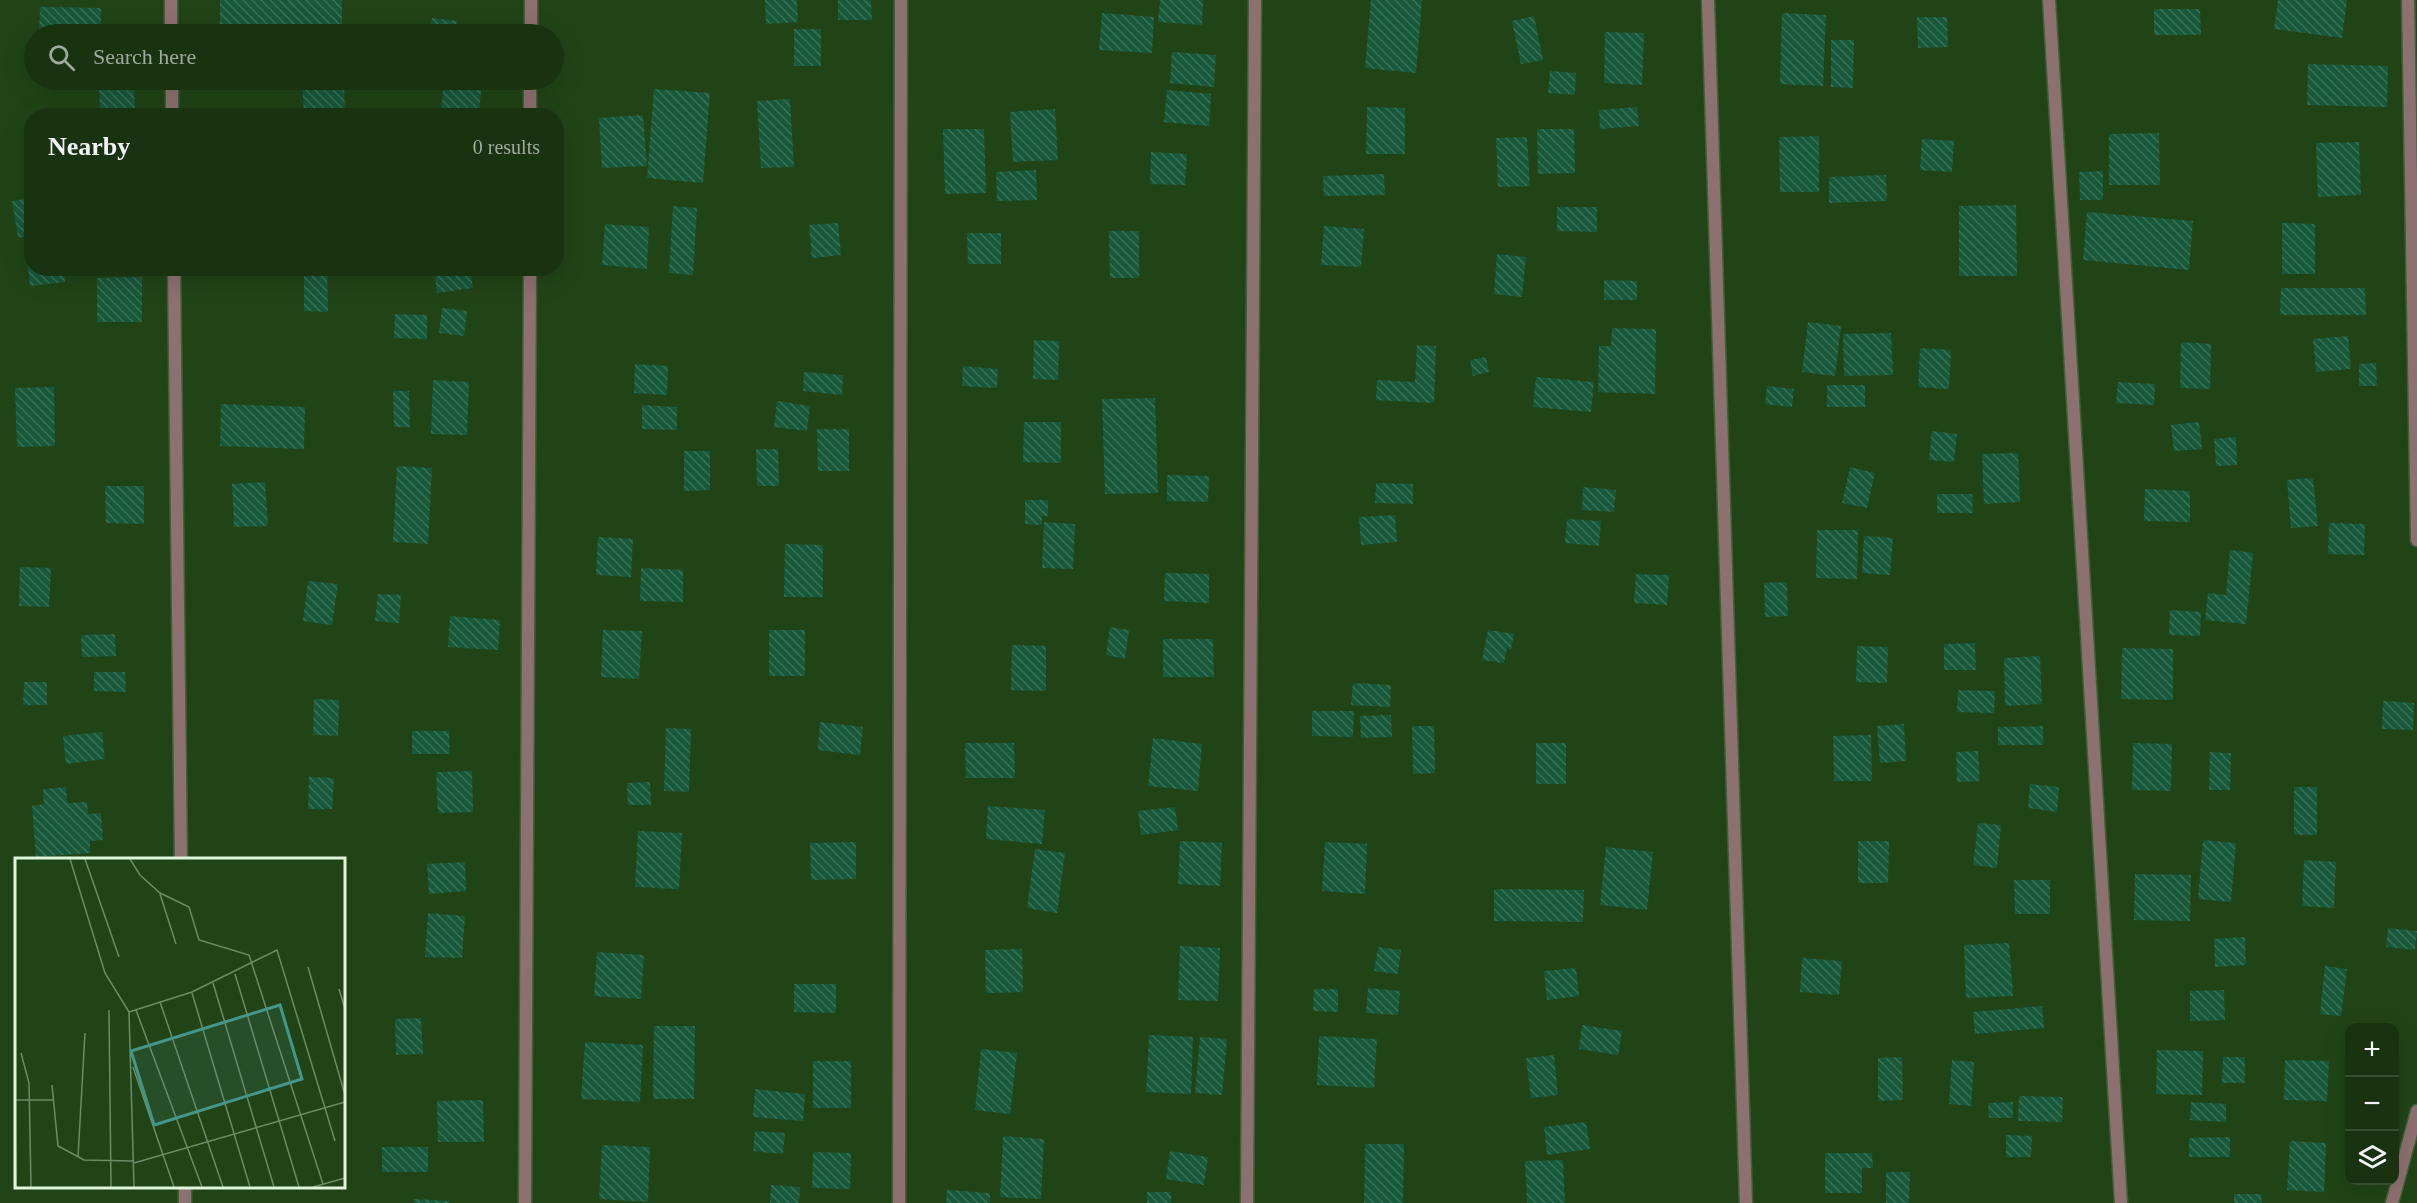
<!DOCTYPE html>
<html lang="en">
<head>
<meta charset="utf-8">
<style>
  body { margin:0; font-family:Georgia,serif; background:#263f1f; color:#f1f3f6 }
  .controls { position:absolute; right:18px; bottom:18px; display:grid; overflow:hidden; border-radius:12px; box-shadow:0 6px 24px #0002 }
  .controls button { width:54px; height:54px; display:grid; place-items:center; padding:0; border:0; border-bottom:2px solid #374e31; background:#193311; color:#f1f3f6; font:30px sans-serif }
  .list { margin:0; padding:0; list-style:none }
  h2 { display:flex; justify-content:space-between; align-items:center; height:78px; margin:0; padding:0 24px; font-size:26px }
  h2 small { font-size:20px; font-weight:400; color:#9faa9f }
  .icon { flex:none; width:33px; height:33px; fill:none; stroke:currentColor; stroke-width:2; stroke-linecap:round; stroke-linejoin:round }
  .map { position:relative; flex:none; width:2417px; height:1203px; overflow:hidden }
  .search { position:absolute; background:#193311; box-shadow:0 6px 24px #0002; left:24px; top:24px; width:540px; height:66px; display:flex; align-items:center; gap:15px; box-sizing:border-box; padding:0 21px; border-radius:33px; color:#9faa9f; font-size:22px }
  .panel { position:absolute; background:#193311; box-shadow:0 6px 24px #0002; left:24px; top:108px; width:540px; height:168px; border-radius:24px }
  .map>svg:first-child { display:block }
  .building { fill:url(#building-back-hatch) }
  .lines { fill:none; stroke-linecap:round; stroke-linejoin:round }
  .street-casing { stroke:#406036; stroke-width:15 }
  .street { stroke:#8d7070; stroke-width:12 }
  .inset-road { fill:none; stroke:#6d8b65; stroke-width:1.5 }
  .view { fill:#439689; fill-opacity:0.15; stroke:#439689; stroke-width:3 }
  .inset-edge { fill:none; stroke:#e0f5db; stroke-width:3 }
</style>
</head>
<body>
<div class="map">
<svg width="2417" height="1203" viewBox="0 0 2417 1203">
  <defs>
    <pattern id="building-back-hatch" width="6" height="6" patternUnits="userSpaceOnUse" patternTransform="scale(1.5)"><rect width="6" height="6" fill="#18583b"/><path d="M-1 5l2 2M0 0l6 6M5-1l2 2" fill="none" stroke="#397157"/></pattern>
  </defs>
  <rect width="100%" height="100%" fill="#214417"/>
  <path class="building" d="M220,0h122v26l-122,-1z
    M765,0h32l1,22 -32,2z
    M838,0h33l1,20h-34z
    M1160,0h43l-1,25 -44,-3z
    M1371,0h51l-6,73 -51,-5z
    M2278,0h69l-5,38 -68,-9z
    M40,7l61,1v26h-62z
    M2154,9h46l1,26h-47z
    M1102,13l52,4 -2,36 -53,-3z
    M1782,13l44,2 -3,71 -43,-2z
    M1534,16l9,44 -22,4 -9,-43z
    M1917,17h30l1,30 -30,1z
    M432,18l25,3 -2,13h-26z
    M794,29h27v37h-27z
    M1605,32l39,1 -2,52 -38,-2z
    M1831,40h23l-1,48 -22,-1z
    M1172,52l44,3 -2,32 -44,-4z
    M2308,64l80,2 -1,41 -80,-2z
    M1550,71l26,2 -1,22 -27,-2z
    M99,80h35l1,32h-35z
    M302,80h42l1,36h-41z
    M444,80h38l-3,33 -38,-3z
    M654,89l56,4 -7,90 -56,-5z
    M1167,90l44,4 -2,32 -45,-4z
    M790,99l4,68 -33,1 -4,-67z
    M1367,107l38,1v46h-39z
    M1637,107l2,19 -39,3 -1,-19z
    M1055,109l3,51 -45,2 -3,-50z
    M643,115l4,51 -45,2 -3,-50z
    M943,129h41l2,64 -41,1z
    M1537,129h37l1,44 -37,1z
    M2159,133l1,52h-51v-51z
    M1819,136v56h-39l-1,-55z
    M1527,137l3,49 -32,1 -2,-49z
    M1922,139l32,2 -2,31 -32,-2z
    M2359,142l2,53 -43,2 -2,-54z
    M1151,152l36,2 -2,31 -35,-1z
    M1036,170l1,30 -40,1 -1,-29z
    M2103,171v29h-23l-1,-28z
    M1384,174l1,21 -61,1 -1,-20z
    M1886,175l1,26 -58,2v-26z
    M32,198v37l-14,3 -6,-37z
    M2016,205l1,71h-58v-70z
    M673,206l24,2 -4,67 -24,-2z
    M1557,207h40v25l-40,-1z
    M2087,212l106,9 -4,49 -106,-10z
    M838,223l3,32 -29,3 -3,-33z
    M2282,223l33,1v50h-33z
    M605,224l44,3 -2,42 -45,-4z
    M1324,226l40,3 -3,38 -40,-2z
    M1109,231h30v47h-29z
    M967,233h34v31h-33z
    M1497,254l29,3 -4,40 -28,-3z
    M27,258h5v10h32l1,14 -35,4z
    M304,268h23l1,44 -24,-1z
    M434,268h36l3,20 -36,5z
    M142,277v45h-45v-44z
    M1604,280l33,1v19h-33z
    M2281,288h84l1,27h-86z
    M442,308l25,3 -3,25 -25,-3z
    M395,314l32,1v24l-33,-1z
    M1808,322l33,4 -6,50 -33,-4z
    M1612,328l44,1 -1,65 -57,-2 1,-46h12z
    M1891,333l2,42 -49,1 -1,-42z
    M2348,336l3,33 -35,3 -3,-33z
    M1034,340l25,1 -1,39 -25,-1z
    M2181,342l30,2 -1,45 -30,-1z
    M1417,345l19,1 -2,57 -58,-3 1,-20 38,2z
    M1920,348l31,2 -2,39 -31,-2z
    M1486,357l3,15 -16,4 -3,-16z
    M2376,363l1,23h-18v-22z
    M635,364l33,2 -1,29 -33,-2z
    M963,366l35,3 -1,19 -35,-2z
    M804,372l39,3 -1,20 -39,-4z
    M1536,377l58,5 -3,30 -58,-5z
    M433,380l36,2 -2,53 -36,-1z
    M2118,382l37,2 -1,21 -38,-2z
    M1827,385h38v22h-38z
    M1767,386l27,3 -2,18 -27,-3z
    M54,387l1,59 -38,1 -2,-59z
    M393,391h16l1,36h-16z
    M1155,398l3,95 -53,1 -3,-95z
    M777,401l33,5 -3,25 -33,-4z
    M221,404l84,3 -1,42 -84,-3z
    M642,405l35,2v23l-35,-1z
    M1024,422h37v41l-38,-1z
    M2199,422l3,27 -28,2 -3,-26z
    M817,429h32v42h-31z
    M1932,431l25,3 -3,28 -25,-2z
    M2236,437l1,28 -21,1 -2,-27z
    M756,449h22l1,37h-22z
    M684,451h26v39l-26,1z
    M2018,453l2,49 -36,2 -2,-50z
    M397,466l35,2 -4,76 -35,-2z
    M1850,467l25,6 -8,35 -25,-5z
    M1167,475l42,1 -1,26 -41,-1z
    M2313,478l5,48 -27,2 -4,-48z
    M265,482l3,44 -34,1 -2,-43z
    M1376,483l37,1v20l-38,-1z
    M105,486h39v38l-38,-1z
    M1583,487l33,3 -2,22 -32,-2z
    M2145,489l45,2v31l-46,-1z
    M1937,494h35l1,19h-36z
    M1025,500h23v16h-6v9l-17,-1z
    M1395,515l2,27 -36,3 -2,-28z
    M1567,519l34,2 -2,25 -34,-3z
    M1044,522l31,2 -2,45 -31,-1z
    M2329,523l36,1 -1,31 -36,-1z
    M1817,530h41l-1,49 -41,-1z
    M1864,536l29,2 -3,37 -28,-2z
    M598,537l35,2 -2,38 -35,-2z
    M785,544l38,1v52h-39z
    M2230,550l23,3 -7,71 -41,-4 3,-27 18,2z
    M20,567l31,1 -2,39 -30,-1z
    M641,568l42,2v32l-43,-1z
    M1165,573l44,1v29l-45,-2z
    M1636,574l33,1 -2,30 -33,-2z
    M308,581l30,3 -6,41 -29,-4z
    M1787,582l1,34 -23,1 -1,-34z
    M378,594l23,1 -2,28 -24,-2z
    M2170,610l31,2 -1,24 -31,-1z
    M450,616l50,4 -2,30 -50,-3z
    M1110,627l19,3 -4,29 -19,-4z
    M603,630l39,1 -3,48 -38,-2z
    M769,630h36v46h-36z
    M1488,630l26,4 -3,16 -4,-2 -3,15 -22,-3z
    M115,634l1,22 -34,1 -1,-22z
    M1163,639h50l1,38h-51z
    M1975,643l1,27h-32v-26z
    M1012,645l34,1v45l-35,-1z
    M1857,646l31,1 -1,36 -31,-1z
    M2122,648l51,1v51l-52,-1z
    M2040,656l2,48 -37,2 -1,-48z
    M94,672h31l1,20 -32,-1z
    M24,682h23v23h-24z
    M1353,683l38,2 -1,22 -39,-2z
    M1958,690l37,1 -1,22 -37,-1z
    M314,699l25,1 -1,36 -25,-1z
    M2383,701l31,2 -1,27 -31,-1z
    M1312,711h42l-1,26 -41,-1z
    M1391,715l1,22 -31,1 -1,-22z
    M820,722l43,5 -3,28 -42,-5z
    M1904,724l2,37 -26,2 -3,-37z
    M1412,726h22l1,47 -22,1z
    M2043,726v19h-45v-18z
    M666,728l25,1 -2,63 -25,-1z
    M412,731h37l1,23h-38z
    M102,732l3,27 -39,5 -3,-28z
    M1871,735l1,46h-38l-1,-45z
    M1153,738l49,6 -4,47 -50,-5z
    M965,743h49l1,35h-49z
    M1536,743h30v41h-30z
    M2133,743l39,1 -1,47 -39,-1z
    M1978,751l2,30 -23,1 -1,-30z
    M2210,752l21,1 -1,37h-21z
    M472,771l1,41 -35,1 -2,-41z
    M309,777l25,1 -2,31h-24z
    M650,782l1,23h-23l-1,-22z
    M2030,784l29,3 -2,25 -29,-4z
    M66,787l1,16 20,-1 1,12 13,-1 2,27 -13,1v12l-54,4 -4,-51 12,-2 -1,-15z
    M2294,787h23v48h-23z
    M988,806l57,4 -3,34 -56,-5z
    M1175,807l3,23 -37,5 -3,-24z
    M1978,823l23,2 -4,43 -24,-3z
    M638,831l44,2 -3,56 -44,-2z
    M2203,840l33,3 -5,59 -33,-3z
    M1180,841l42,2 -2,43 -42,-2z
    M1858,841h31l-1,42h-30z
    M856,842v37l-45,1 -1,-37z
    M1325,842l42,2 -2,50 -43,-3z
    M1606,847l47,5 -6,58 -47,-5z
    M1035,849l30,4 -8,60 -30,-5z
    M2304,860l32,2 -2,46 -32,-2z
    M465,862l1,29 -37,3 -2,-30z
    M2135,874l56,1 -1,46 -56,-1z
    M2014,880h36v34h-35z
    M1494,889l90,1 -1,32 -89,-1z
    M428,913l37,3 -3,42 -37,-1z
    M2388,928l29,3 -2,19 -29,-3z
    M2245,937l1,28 -31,2 -1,-28z
    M2009,943l4,53 -47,2 -2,-53z
    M1180,946l40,2 -2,53 -40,-1z
    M1378,947l23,3 -3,24 -24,-3z
    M1022,949l1,43 -37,1 -1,-43z
    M597,952l47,3 -3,44 -47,-3z
    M1802,958l40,3 -3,34 -39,-3z
    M2325,966l22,3 -6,47 -21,-2z
    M1576,968l3,28 -32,4 -3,-29z
    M794,984h42v29l-42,-1z
    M1368,988l32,3 -2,24 -32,-2z
    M1314,989h24v23l-25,-1z
    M2224,990l1,30 -35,1v-30z
    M2042,1006l2,22 -69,6 -2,-22z
    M421,1018l2,36 -27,1 -1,-36z
    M1582,1025l40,6 -4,24 -39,-6z
    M654,1026h41l-1,73h-41z
    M1149,1035l44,2 -2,57 -45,-2z
    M1319,1036l58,3 -3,49 -57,-3z
    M1200,1037l27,2 -5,56 -27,-2z
    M585,1042l58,3 -3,57 -59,-3z
    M981,1049l36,4 -7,61 -35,-4z
    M2157,1050l46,1 -1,44 -46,-1z
    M1554,1055l4,40 -27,3 -5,-40z
    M1902,1057l1,43 -25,1v-43z
    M2223,1057h22v26h-23z
    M1952,1060l22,2 -3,44 -22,-2z
    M2285,1060l44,1 -2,40 -43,-1z
    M813,1061h38v47h-38z
    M755,1089l50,5 -2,27 -50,-4z
    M2019,1096l44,1 -1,25 -44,-1z
    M483,1100l1,42h-46l-1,-41z
    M2013,1102v16h-24l-1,-15z
    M2191,1102l35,2v18l-36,-2z
    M2346,1104h4v20h-5z
    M1586,1122l4,27 -43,6 -3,-28z
    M755,1131l30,2 -2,21 -30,-3z
    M2006,1135l26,1 -1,21h-25z
    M1003,1136l41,3 -3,60 -41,-2z
    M2230,1137v20h-41v-19z
    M2290,1141l36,2 -2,49 -37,-2z
    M1365,1144h39l-1,59h-39z
    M602,1145l48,2 -2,55 -49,-3z
    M382,1147h46v25h-46z
    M1170,1151l38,6 -4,28 -38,-6z
    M813,1152l38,1 -1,36 -38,-1z
    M1825,1153h47l1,15h-11v25h-37z
    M1563,1160l2,43h-38l-2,-42z
    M1886,1172h24l-1,31h-23z
    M771,1185l29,2 -1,16h-29z
    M947,1190l43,3v10h-44z
    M1147,1192h24v11h-24z
    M2234,1194h27l1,9h-28z
    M414,1199l35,2v2h-35z"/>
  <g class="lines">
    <g class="street-casing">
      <path id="street" d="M171,0v34
        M1708,0l38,1203
        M2049,0l72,1203
        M2408,0l9,540
        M531,34v-34
        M172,80v36
        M530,116v-36
        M174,268l7,592
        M185,1186v17
        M525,1203l5,-935
        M899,1203l2,-1203
        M1247,1203l8,-1203
        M2392,1203l25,-92"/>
    </g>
    <use href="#street" class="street"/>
  </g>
  <g transform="translate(15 858)">
    <rect width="330" height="330" fill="#214417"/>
    <path class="inset-road" d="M55,1l35,114 24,39 5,175M70,1l34,98M115,1l10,16 20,18 29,14 10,33 50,15 74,229M145,36l16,50M293,109l37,128M220,116l64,213M198,125l61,204M324,131l6,20M177,135l58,194M145,144l63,185M94,152l2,177M121,152l66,177M114,154l63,-20 85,-42 58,191M6,195l8,30 2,104M118,209l41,120M37,227l6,61 26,14 50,1M0,240l1,89M1,242h37M63,299l7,-124M119,305l211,-61M298,329l32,-9"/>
    <path class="view" d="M265,147l22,74 -148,46 -23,-74z"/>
    <rect width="330" height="330" class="inset-edge"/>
  </g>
</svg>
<div class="controls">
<button>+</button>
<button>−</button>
<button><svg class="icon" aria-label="layers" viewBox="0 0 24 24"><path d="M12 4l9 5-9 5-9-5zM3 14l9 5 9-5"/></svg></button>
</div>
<div class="search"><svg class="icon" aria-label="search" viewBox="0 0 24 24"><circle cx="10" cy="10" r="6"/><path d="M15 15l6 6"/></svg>Search here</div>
<section class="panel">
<h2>Nearby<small>0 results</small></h2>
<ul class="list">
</ul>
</section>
</div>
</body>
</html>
